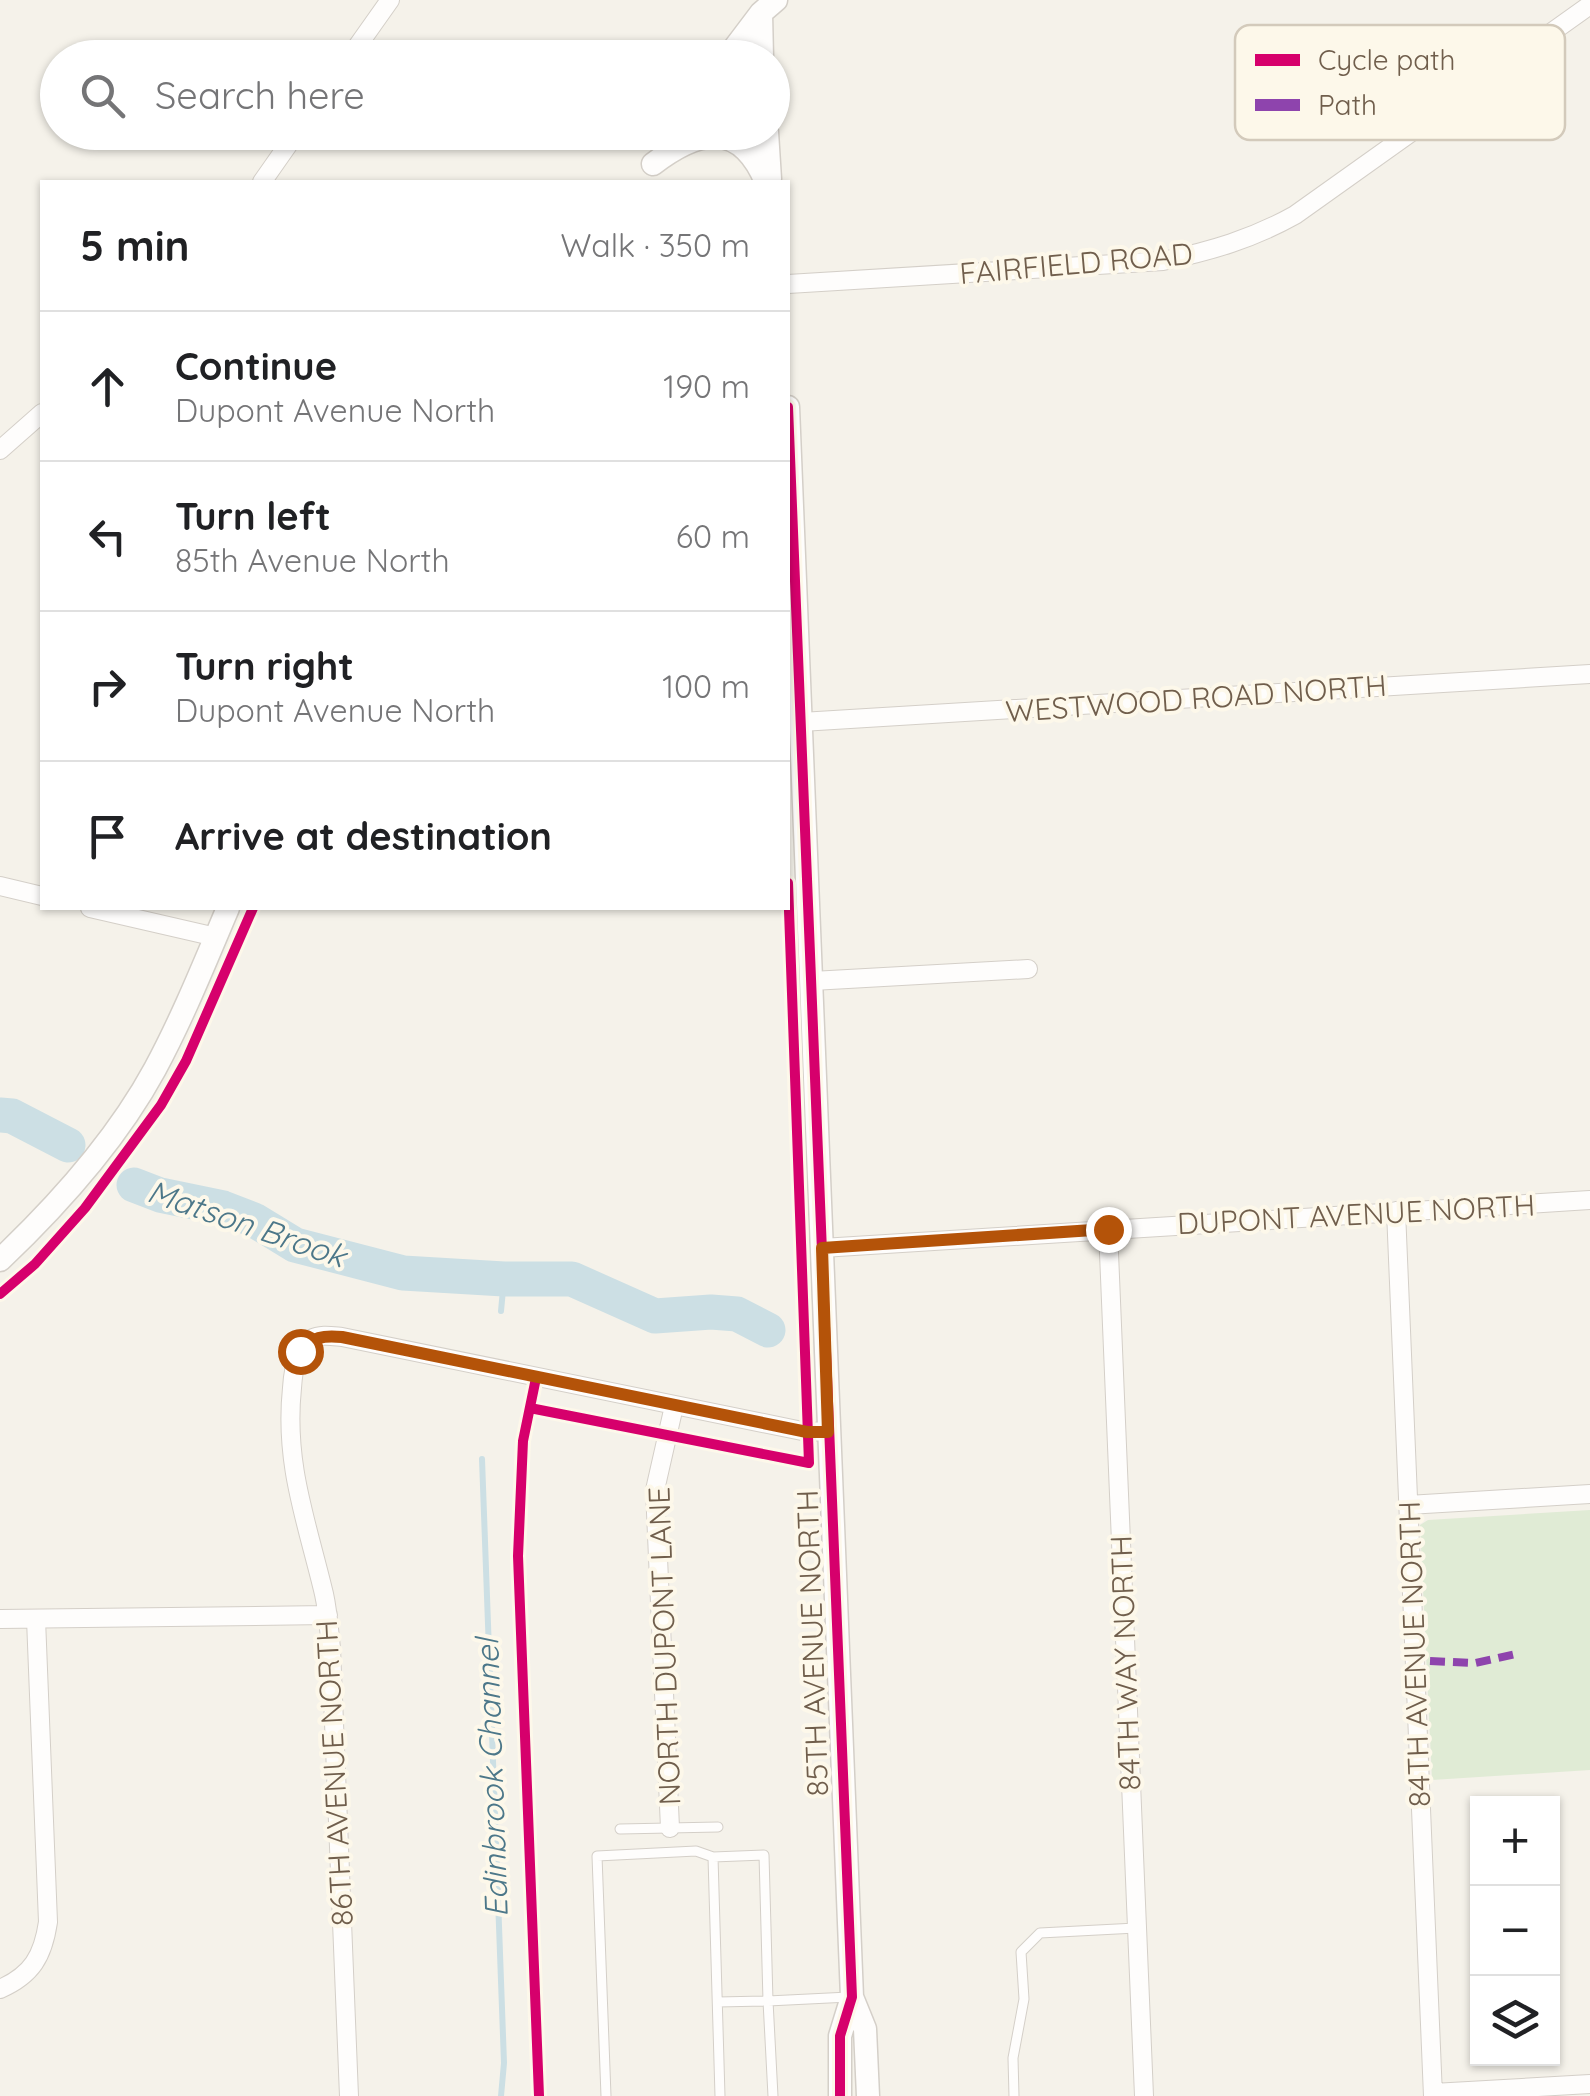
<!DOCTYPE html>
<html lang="en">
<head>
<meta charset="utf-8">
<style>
  body { margin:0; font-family:Quicksand,sans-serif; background:#f2f2f2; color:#202124 }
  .controls { position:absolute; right:30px; bottom:30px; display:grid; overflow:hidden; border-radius:0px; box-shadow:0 2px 8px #0004 }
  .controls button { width:90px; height:90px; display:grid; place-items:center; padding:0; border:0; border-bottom:2px solid #e0e0e0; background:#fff; color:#202124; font:50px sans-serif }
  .stop { position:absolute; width:30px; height:30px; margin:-22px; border:8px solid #b45309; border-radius:50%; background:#fff }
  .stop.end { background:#b45309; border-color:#fff; box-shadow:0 2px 10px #0008 }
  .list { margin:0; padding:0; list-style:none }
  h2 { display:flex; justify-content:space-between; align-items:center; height:130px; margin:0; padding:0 40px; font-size:42px }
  h2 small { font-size:32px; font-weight:400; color:#757577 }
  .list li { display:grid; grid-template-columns:65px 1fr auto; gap:30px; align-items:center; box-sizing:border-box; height:150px; padding:0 40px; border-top:2px solid #e0e0e0 }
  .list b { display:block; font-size:38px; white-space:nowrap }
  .list p { margin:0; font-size:32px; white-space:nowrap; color:#757577 }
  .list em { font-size:32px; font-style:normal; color:#757577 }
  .icon { flex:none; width:55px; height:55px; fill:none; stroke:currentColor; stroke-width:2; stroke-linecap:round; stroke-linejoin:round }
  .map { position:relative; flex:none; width:1590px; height:2096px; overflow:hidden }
  .search { position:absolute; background:#fff; box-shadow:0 2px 8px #0004; left:40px; top:40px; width:750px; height:110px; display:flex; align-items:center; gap:25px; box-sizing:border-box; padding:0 35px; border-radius:55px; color:#757577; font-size:38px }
  .panel { position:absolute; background:#fff; box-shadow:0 2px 8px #0004; left:40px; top:180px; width:750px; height:730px; border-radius:0px }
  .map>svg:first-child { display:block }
  .green { fill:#e0ebd5 }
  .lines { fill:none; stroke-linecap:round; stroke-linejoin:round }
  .stream { stroke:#ccdfe4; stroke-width:6 }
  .river { stroke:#ccdfe4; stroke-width:35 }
  .service-casing { stroke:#d4cfc8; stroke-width:11 }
  .minor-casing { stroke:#d4cfc8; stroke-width:20 }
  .tertiary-casing { stroke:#d4cfc8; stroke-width:25 }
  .service { stroke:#fefdfc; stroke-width:9 }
  .minor { stroke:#fefdfc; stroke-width:18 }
  .tertiary { stroke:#fefdfc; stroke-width:22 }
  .quiet { stroke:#8e44ad; stroke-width:8; stroke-dasharray:15 8; stroke-linecap:butt }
  .cycleway-casing { stroke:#fdf8ea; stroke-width:16 }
  .cycleway { stroke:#d6006c; stroke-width:10 }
  .route { stroke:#b45309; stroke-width:12 }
  .labels { text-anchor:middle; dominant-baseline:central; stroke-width:8; stroke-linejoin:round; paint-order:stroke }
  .street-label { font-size:30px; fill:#705e4c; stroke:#fdf8ea }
  .water-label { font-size:32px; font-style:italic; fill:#4c7789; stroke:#fdf8ea }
  .key { fill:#fdf8ea; stroke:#d3cabb; stroke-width:2.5 }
  .key-label { font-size:28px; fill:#705e4c }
</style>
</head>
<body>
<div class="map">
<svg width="1590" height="2096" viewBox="0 0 1590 2096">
  <rect width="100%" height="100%" fill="#f5f2ea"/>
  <path class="green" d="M1590,1510v260l-158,10 -12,-255 8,-5z"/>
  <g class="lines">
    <path class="stream" d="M501,1311l3,-32
      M482,1459l22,604 -3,33"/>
    <path class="river" d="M0,1115l12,1 56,29
      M134,1185l26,10 63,13 31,12 41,25 108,28 101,6h68l83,37 56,-4 26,2 31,16"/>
    <g class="service-casing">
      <path id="service" d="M620,1829l98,-2
        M718,2002l50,-1 -4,-146 -51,2 7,239
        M606,2096l-9,-240 99,-5 17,6
        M773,2096l-5,-95 81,-4
        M1014,2096l-1,-38 11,-59 -3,-47 19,-19 96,-5"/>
    </g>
    <g class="minor-casing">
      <path id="minor" d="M349,58l41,-58
        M262,182l35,-50
        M788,284l375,-23c48,-10 89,-22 132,-46l295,-210
        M0,450l42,-37
        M801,722l789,-48
        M0,886l42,10
        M90,908l126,29
        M812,981l216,-12
        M1396,1211l37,885
        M1108,1229l36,867
        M822,1248l768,-48
        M1408,1505l182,-11
        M0,1619l328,-4
        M670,1828l-15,-338 19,-84
        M0,1989c32,-14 43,-33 48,-67l-12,-303
        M1433,2093l157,-9
        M349,2096l-18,-448c-2,-18 -3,-36 -7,-54 -17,-72 -40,-130 -32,-206 1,-16 4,-40 19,-49 10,-5 20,-3 31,-2l465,95 21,-1"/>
    </g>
    <g class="tertiary-casing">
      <path id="tertiary" d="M761,13l1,45
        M727,58l34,-45 15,-13
        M767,132l3,47
        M653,164c46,-35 87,-44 113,18
        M788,407l64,1590 -12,39v60
        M0,1260c59,-56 116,-119 155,-191 28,-52 50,-107 73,-161
        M852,1997l13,32 3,67"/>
    </g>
    <use href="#service" class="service"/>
    <use href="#minor" class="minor"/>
    <use href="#tertiary" class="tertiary"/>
    <path class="quiet" d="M1430,1661l45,2 41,-9"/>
    <g class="cycleway-casing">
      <path id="cycleway" d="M788,407l64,1590 -12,39v60
        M0,1294l35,-30 50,-56 76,-103 25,-44 67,-153
        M536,1378l-13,63 -5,115 21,540
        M530,1408l279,55 -21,-580"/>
    </g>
    <use href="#cycleway" class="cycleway"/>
  </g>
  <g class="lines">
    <path class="route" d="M300,1351c13,-14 23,-16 42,-14l465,95h21l-6,-184 286,-19"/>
  </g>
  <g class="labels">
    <g class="street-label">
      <text transform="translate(1076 263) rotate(-5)">FAIRFIELD ROAD</text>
      <text transform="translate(1196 698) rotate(-4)">WESTWOOD ROAD NORTH</text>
      <text transform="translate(1356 1214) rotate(-3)">DUPONT AVENUE NORTH</text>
      <text transform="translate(812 1643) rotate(-92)">85TH AVENUE NORTH</text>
      <text transform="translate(664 1646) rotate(-92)">NORTH DUPONT LANE</text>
      <text transform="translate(1414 1654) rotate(-92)">84TH AVENUE NORTH</text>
      <text transform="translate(1125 1663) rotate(-92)">84TH WAY NORTH</text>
      <text transform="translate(334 1773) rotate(-93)">86TH AVENUE NORTH</text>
    </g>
    <g class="water-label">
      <text transform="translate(247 1223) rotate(19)">Matson Brook</text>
      <text transform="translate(491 1778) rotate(-92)">Edinbrook Channel</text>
    </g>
  </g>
  <rect x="1235" y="25" width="330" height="115" rx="15" class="key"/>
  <rect x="1255" y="54" width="45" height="12" fill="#d6006c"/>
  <rect x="1255" y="99" width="45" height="12" fill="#8e44ad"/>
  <g class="key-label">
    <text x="1318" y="70">Cycle path</text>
    <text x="1318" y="115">Path</text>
  </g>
</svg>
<div class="controls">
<button>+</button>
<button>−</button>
<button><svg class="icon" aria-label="layers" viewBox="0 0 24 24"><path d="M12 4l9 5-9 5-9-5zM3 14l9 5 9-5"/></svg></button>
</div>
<div class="stop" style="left:300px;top:1351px"></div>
<div class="stop end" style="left:1108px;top:1229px"></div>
<div class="search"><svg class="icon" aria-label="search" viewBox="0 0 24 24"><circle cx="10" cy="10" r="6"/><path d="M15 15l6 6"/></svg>Search here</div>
<section class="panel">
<h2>5 min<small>Walk · 350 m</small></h2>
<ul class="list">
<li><svg class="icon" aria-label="ahead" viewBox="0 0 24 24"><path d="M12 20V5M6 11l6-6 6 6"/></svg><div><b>Continue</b><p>Dupont Avenue North</p></div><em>190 m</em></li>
<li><svg class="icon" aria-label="left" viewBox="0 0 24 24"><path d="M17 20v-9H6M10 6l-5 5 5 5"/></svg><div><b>Turn left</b><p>85th Avenue North</p></div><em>60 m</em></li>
<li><svg class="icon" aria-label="right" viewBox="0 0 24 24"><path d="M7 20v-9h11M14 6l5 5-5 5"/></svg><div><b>Turn right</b><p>Dupont Avenue North</p></div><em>100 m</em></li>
<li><svg class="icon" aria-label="arrive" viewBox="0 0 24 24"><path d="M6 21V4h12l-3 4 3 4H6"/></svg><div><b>Arrive at destination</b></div></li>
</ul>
</section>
</div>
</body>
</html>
